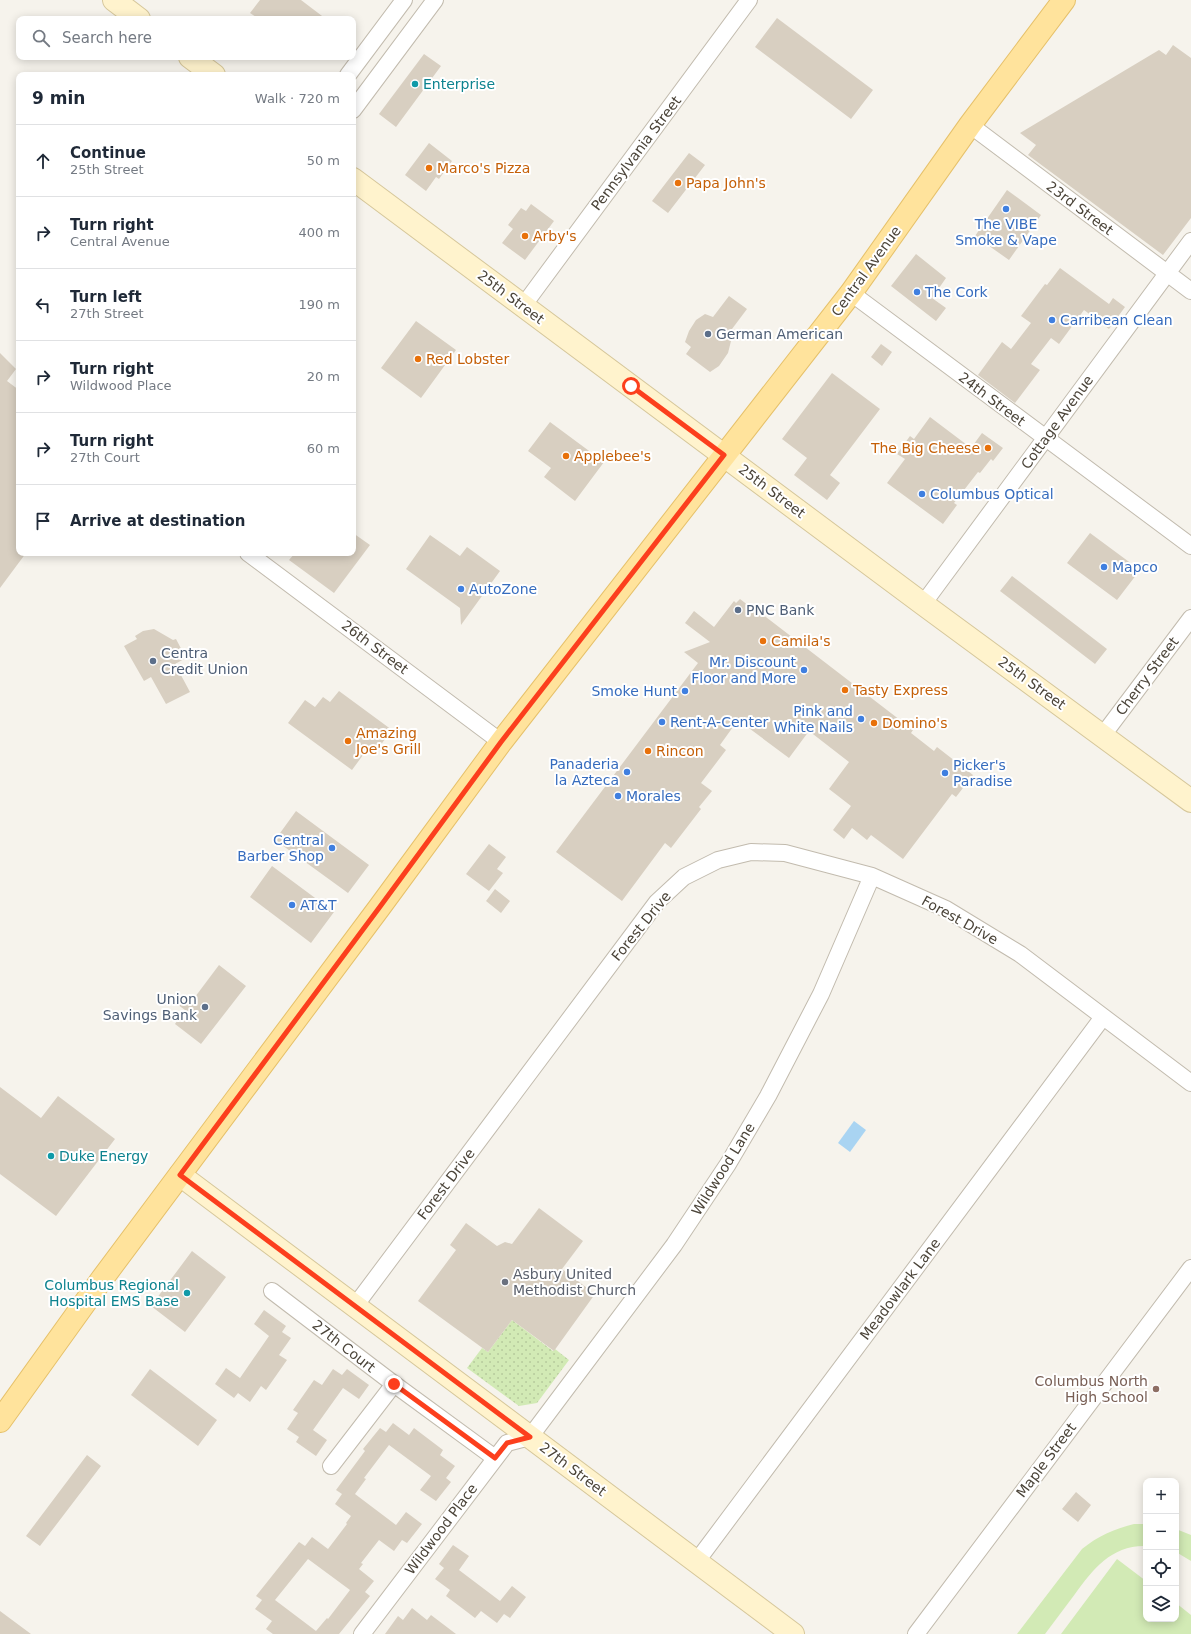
<!DOCTYPE html>
<html lang="en">
<head>
<meta charset="utf-8">
<style>
  body { margin:0; font-family:"DejaVu Sans",sans-serif; background:#f6f6f7; color:#1f2937 }
  .controls { position:absolute; right:12px; bottom:12px; display:grid; overflow:hidden; border-radius:8px; box-shadow:0 2px 10px #0003 }
  .controls button { width:36px; height:36px; display:grid; place-items:center; padding:0; border:0; border-bottom:1px solid #e0e1e3; background:#fff; color:#1f2937; font:20px sans-serif }
  .stop { position:absolute; width:12px; height:12px; margin:-9px; border:3px solid #fc3f1d; border-radius:50%; background:#fff }
  .stop.end { background:#fc3f1d; border-color:#fff; box-shadow:0 1px 4px #0008 }
  .list { margin:0; padding:0; list-style:none }
  h2 { display:flex; justify-content:space-between; align-items:center; height:52px; margin:0; padding:0 16px; font-size:17px }
  h2 small { font-size:13px; font-weight:400; color:#747a83 }
  .list li { display:grid; grid-template-columns:26px 1fr auto; gap:12px; align-items:center; box-sizing:border-box; height:72px; padding:0 16px; border-top:1px solid #e0e1e3 }
  .list b { display:block; font-size:15px; white-space:nowrap }
  .list p { margin:0; font-size:13px; white-space:nowrap; color:#747a83 }
  .list em { font-size:13px; font-style:normal; color:#747a83 }
  .icon { flex:none; width:22px; height:22px; fill:none; stroke:currentColor; stroke-width:2; stroke-linecap:round; stroke-linejoin:round }
  .map { position:relative; flex:none; width:1191px; height:1634px; overflow:hidden }
  .search { position:absolute; background:#fff; box-shadow:0 2px 10px #0003; left:16px; top:16px; width:340px; height:44px; display:flex; align-items:center; gap:10px; box-sizing:border-box; padding:0 14px; border-radius:8px; color:#747a83; font-size:15px }
  .panel { position:absolute; background:#fff; box-shadow:0 2px 10px #0003; left:16px; top:72px; width:340px; height:484px; border-radius:8px }
  .map>svg:first-child { display:block }
  .grass { fill:url(#grass-dots) }
  .pitch { fill:#d2eab5 }
  .water { fill:#a9d4f2 }
  .building { fill:#d8cfc1; fill-rule:evenodd }
  .lines { fill:none; stroke-linecap:round; stroke-linejoin:round }
  .street-casing { stroke:#c2bbae; stroke-width:18 }
  .secondary-casing { stroke:#d6c79b; stroke-width:24 }
  .primary-casing { stroke:#e6c16a; stroke-width:24 }
  .street { stroke:#fff; stroke-width:16 }
  .secondary { stroke:#fff3cd; stroke-width:22 }
  .primary { stroke:#ffe39c; stroke-width:22 }
  .route { stroke:#fc3f1d; stroke-width:5 }
  .culture-dot { fill:#0f9aa8; stroke:#fff; stroke-width:1.5 }
  .food-dot { fill:#e8710a; stroke:#fff; stroke-width:1.5 }
  .shop-dot { fill:#3f7fe0; stroke:#fff; stroke-width:1.5 }
  .service-dot { fill:#5c6f8a; stroke:#fff; stroke-width:1.5 }
  .worship-dot { fill:#6b7280; stroke:#fff; stroke-width:1.5 }
  .education-dot { fill:#8d6e63; stroke:#fff; stroke-width:1.5 }
  .labels { text-anchor:middle; dominant-baseline:central; stroke-width:4; stroke-linejoin:round; paint-order:stroke }
  .culture-label { font-size:14px; fill:#0d838f; stroke:#fff; text-anchor:start }
  .street-label { font-size:14px; fill:#4b4439; stroke:#fff }
  .food-label { font-size:14px; fill:#c56008; stroke:#fff; text-anchor:start }
  .shop-label { font-size:14px; fill:#366cbe; stroke:#fff; text-anchor:start }
  .service-label { font-size:14px; fill:#4e5e75; stroke:#fff; text-anchor:start }
  .worship-label { font-size:14px; fill:#5b616d; stroke:#fff; text-anchor:start }
  .education-label { font-size:14px; fill:#785e54; stroke:#fff; text-anchor:end }
</style>
</head>
<body>
<div class="map">
<svg width="1191" height="1634" viewBox="0 0 1191 1634">
  <defs>
    <pattern id="grass-dots" width="8" height="8" patternUnits="userSpaceOnUse"><rect width="8" height="8" fill="#d2eab5"/><path d="M2 2h.1M6 6h.1" fill="none" stroke="#b6ca9c" stroke-width="1.8" stroke-linecap="round"/></pattern>
  </defs>
  <rect width="100%" height="100%" fill="#f6f3ec"/>
  <path class="grass" d="M512,1320l41,31 2,-2 14,11 -32,43 -18,3 -52,-38 15,-20 6,4z"/>
  <path class="pitch" d="M1134,1524h12v22c-34,-1 -53,23 -71,48 -10,13 -20,27 -30,40h-28l65,-85c16,-13 32,-20 52,-25z
    M1176,1529l15,6v26l-15,-9z
    M1117,1559l29,22v38h30v-16l15,12v19h-130z"/>
  <path class="water" d="M854,1121l12,9 -16,22 -12,-9z"/>
  <path class="building" d="M260,0h41l25,19h-67l-9,-6z
    M777,18l96,72 -22,29 -96,-72z
    M1173,45l18,13v160l-28,37 -135,-100 8,-10 -16,-12 139,-83 7,5z
    M424,54l17,12 -45,61 -17,-13z
    M429,143l23,18 -13,18 -3,-2 -10,14 -21,-16z
    M689,153l16,12 -37,48 -16,-12z
    M1007,190l34,25 -32,45 -34,-24z
    M531,204l23,17 -29,39 -23,-17 11,-14 -5,-4 13,-17 5,3z
    M916,254l30,24 -14,20 14,10 -10,13 -45,-35z
    M1060,268l49,36 4,-6 12,9 -16,22 -25,-19 -25,34 -8,-6 -20,26 9,6 -25,33 -37,-28 24,-33 9,7 20,-26 -10,-7 24,-32 2,1z
    M729,296l18,13 -21,28 5,4 -3,12 -9,13 -9,6 -24,-18 5,-7 -6,-5 4,-11 7,-11 9,-6 8,3z
    M416,321l40,29 -35,48 -40,-30z
    M881,344l11,8 -10,14 -11,-9z
    M0,353l16,16 -9,12 12,9v163h7l-26,35z
    M832,373l48,36 -50,66 10,8 -13,17 -33,-25 13,-17 -25,-19z
    M930,417l41,31 11,-15 21,15 -10,13 -2,-2 -11,14 -2,-1 -24,31 3,2 -14,19 -56,-41 18,-24 -8,-5 13,-18 4,3z
    M550,422l54,40 -29,39 -31,-24 7,-9 -23,-17z
    M353,533l17,12 -36,48 -45,-33 6,-7h58z
    M1090,533l50,37 -23,30 -50,-37z
    M430,535l30,21 7,-9 33,24 -39,54 -1,-17 -54,-39z
    M1012,576l95,73 -12,15 -95,-73z
    M740,599l17,13 1,-1 155,119 -2,3 23,18 3,-4 36,28 -17,22 -4,-3 -49,65 -32,-24 -4,5 -15,-12 -8,11 -11,-9 18,-24 -22,-17 20,-27 -40,-31 -20,27 -51,-38 -18,25 6,5 -25,33 11,8 -13,16 2,2 -30,39 -6,-5 -43,58 -66,-49 142,-189 -14,-11 26,-10 -25,-19 9,-12 20,16 20,-26 2,2z
    M154,629l19,11 3,-1 10,19 -11,6 15,28 -24,12 -15,-27 -7,4 -20,-35 13,-7 -2,-3 8,-5z
    M339,691l53,39 -16,21 -13,4 -11,15 -64,-47 17,-23 10,7 8,-10 7,5z
    M296,811l73,54 -21,28 -73,-53z
    M489,844l17,13 -9,12 6,4 -14,18 -23,-17z
    M272,866l62,46 -23,31 -61,-46z
    M495,889l15,12 -9,12 -15,-12z
    M219,965l27,21 -45,58 -26,-20 10,-14 -8,-6 7,-10 8,7z
    M0,1087l41,31 17,-22 57,43 -59,77 -56,-42z
    M539,1208l44,33 -21,28 33,25 -41,57 -42,-31 -24,32 -70,-51 38,-51 -6,-5 16,-22 31,23 8,-4 7,2z
    M192,1251l34,26 -41,55 -34,-26z
    M264,1310l22,16 -4,6 9,6 -12,17 8,5 -21,30 -5,-4 -11,16 -12,-9 -4,5 -19,-14 11,-16 14,10 29,-42 -15,-12z
    M150,1369l67,51 -19,26 -67,-51z
    M333,1369l9,6 5,-6 22,16 -10,14 -16,-11 -30,42 14,10 -11,16 -20,-14 3,-5 -12,-8 11,-16 -5,-3 21,-30 8,5z
    M393,1423l16,12 5,-7 29,22 -3,5 15,11 -9,12 5,4 -15,19 -16,-11 11,-14 -42,-31 -25,33 2,1 -11,15 41,31 10,-13 16,12 -15,19 -5,-3 -8,11 -15,-11 -18,23 2,1 -4,5 15,12 -9,11 5,4 -31,38h-66l-7,-5 6,-8 -17,-12 7,-9 -6,-4 43,-54 6,4 7,-9 16,12 19,-25 -1,-1 5,-7 -16,-12 7,-10 -6,-4 29,-39 -2,-2 17,-21 6,4zM308,1559l42,31 -22,29 -1,-1 -11,13 -41,-31z
    M87,1455l14,11 -61,80 -14,-10z
    M1076,1492l15,13 -13,17 -16,-13z
    M453,1545l16,11 -10,14 41,31 12,-15 14,11 -16,21 -6,-4 -7,9 -16,-12 -6,7 -29,-22 4,-6 -15,-11 9,-11 -5,-4z
    M412,1608l15,12 4,-5 25,19h-71l13,-18 5,4z
    M0,1611l31,23h-31z"/>
  <g class="lines">
    <g class="street-casing">
      <path id="street" d="M348,75l56,-75
        M353,110l82,-110
        M970,125l221,166
        M851,293l340,253
        M523,306l226,-306
        M248,553l253,189
        M923,604l268,-363
        M1103,735l88,-117
        M272,1291l122,93 101,74
        M355,1306l302,-404 27,-25 34,-17 33,-8 34,1 87,23 74,33 74,45 171,129
        M331,1466l63,-82
        M697,1561l406,-544
        M362,1634l145,-191 23,-6 144,-192 54,-81 40,-68 53,-102 51,-118
        M916,1634l275,-366"/>
    </g>
    <g class="secondary-casing">
      <path id="secondary" d="M114,0l25,19
        M190,57l24,18
        M353,179l570,425 268,197
        M180,1175l613,459"/>
    </g>
    <g class="primary-casing">
      <path id="primary" d="M0,1421l102,-142 277,-371 122,-166 350,-449 119,-168 94,-125"/>
    </g>
    <use href="#street" class="street"/>
    <use href="#secondary" class="secondary"/>
    <use href="#primary" class="primary"/>
  </g>
  <g class="lines">
    <path class="route" d="M394,1384l101,74 12,-15 23,-6 -350,-262 199,-267 122,-166 223,-287 -93,-69"/>
  </g>
  <g class="culture-dot">
    <circle cx="415" cy="84" r="4"/>
    <circle cx="51" cy="1156" r="4"/>
    <circle cx="187" cy="1293" r="4"/>
  </g>
  <g class="food-dot">
    <circle cx="429" cy="168" r="4"/>
    <circle cx="678" cy="183" r="4"/>
    <circle cx="525" cy="236" r="4"/>
    <circle cx="418" cy="359" r="4"/>
    <circle cx="988" cy="448" r="4"/>
    <circle cx="566" cy="456" r="4"/>
    <circle cx="763" cy="641" r="4"/>
    <circle cx="845" cy="690" r="4"/>
    <circle cx="874" cy="723" r="4"/>
    <circle cx="348" cy="741" r="4"/>
    <circle cx="648" cy="751" r="4"/>
  </g>
  <g class="shop-dot">
    <circle cx="1006" cy="209" r="4"/>
    <circle cx="917" cy="292" r="4"/>
    <circle cx="1052" cy="320" r="4"/>
    <circle cx="922" cy="494" r="4"/>
    <circle cx="1104" cy="567" r="4"/>
    <circle cx="461" cy="589" r="4"/>
    <circle cx="804" cy="670" r="4"/>
    <circle cx="685" cy="691" r="4"/>
    <circle cx="861" cy="719" r="4"/>
    <circle cx="662" cy="722" r="4"/>
    <circle cx="627" cy="772" r="4"/>
    <circle cx="945" cy="773" r="4"/>
    <circle cx="618" cy="796" r="4"/>
    <circle cx="332" cy="848" r="4"/>
    <circle cx="292" cy="905" r="4"/>
  </g>
  <g class="service-dot">
    <circle cx="708" cy="334" r="4"/>
    <circle cx="738" cy="610" r="4"/>
    <circle cx="153" cy="661" r="4"/>
    <circle cx="205" cy="1007" r="4"/>
  </g>
  <circle class="worship-dot" cx="505" cy="1282" r="4"/>
  <circle class="education-dot" cx="1156" cy="1389" r="4"/>
  <g class="labels">
    <g class="culture-label">
      <text x="423" y="84">Enterprise</text>
      <text x="59" y="1156">Duke Energy</text>
      <text x="179" y="1285" text-anchor="end">Columbus Regional<tspan x="179" dy="16">Hospital EMS Base</tspan></text>
    </g>
    <g class="street-label">
      <text transform="translate(636 153) rotate(-53)">Pennsylvania Street</text>
      <text transform="translate(1080 208) rotate(37)">23rd Street</text>
      <text transform="translate(866 271) rotate(-54)">Central Avenue</text>
      <text transform="translate(511 297) rotate(37)">25th Street</text>
      <text transform="translate(992 399) rotate(37)">24th Street</text>
      <text transform="translate(1057 422) rotate(-54)">Cottage Avenue</text>
      <text transform="translate(772 491) rotate(37)">25th Street</text>
      <text transform="translate(375 647) rotate(37)">26th Street</text>
      <text transform="translate(1147 676) rotate(-53)">Cherry Street</text>
      <text transform="translate(1032 683) rotate(36)">25th Street</text>
      <text transform="translate(960 920) rotate(29)">Forest Drive</text>
      <text transform="translate(641 926) rotate(-51)">Forest Drive</text>
      <text transform="translate(723 1169) rotate(-58)">Wildwood Lane</text>
      <text transform="translate(446 1184) rotate(-53)">Forest Drive</text>
      <text transform="translate(900 1289) rotate(-53)">Meadowlark Lane</text>
      <text transform="translate(344 1346) rotate(38)">27th Court</text>
      <text transform="translate(1046 1460) rotate(-53)">Maple Street</text>
      <text transform="translate(573 1469) rotate(37)">27th Street</text>
      <text transform="translate(441 1529) rotate(-53)">Wildwood Place</text>
    </g>
    <g class="food-label">
      <text x="437" y="168">Marco's Pizza</text>
      <text x="686" y="183">Papa John's</text>
      <text x="533" y="236">Arby's</text>
      <text x="426" y="359">Red Lobster</text>
      <text x="980" y="448" text-anchor="end">The Big Cheese</text>
      <text x="574" y="456">Applebee's</text>
      <text x="771" y="641">Camila's</text>
      <text x="853" y="690">Tasty Express</text>
      <text x="882" y="723">Domino's</text>
      <text x="356" y="733">Amazing<tspan x="356" dy="16">Joe's Grill</tspan></text>
      <text x="656" y="751">Rincon</text>
    </g>
    <g class="shop-label">
      <text x="1006" y="224" text-anchor="middle">The VIBE<tspan x="1006" dy="16">Smoke &amp; Vape</tspan></text>
      <text x="925" y="292">The Cork</text>
      <text x="1060" y="320">Carribean Clean</text>
      <text x="930" y="494">Columbus Optical</text>
      <text x="1112" y="567">Mapco</text>
      <text x="469" y="589">AutoZone</text>
      <text x="796" y="662" text-anchor="end">Mr. Discount<tspan x="796" dy="16">Floor and More</tspan></text>
      <text x="677" y="691" text-anchor="end">Smoke Hunt</text>
      <text x="853" y="711" text-anchor="end">Pink and<tspan x="853" dy="16">White Nails</tspan></text>
      <text x="670" y="722">Rent-A-Center</text>
      <text x="619" y="764" text-anchor="end">Panaderia<tspan x="619" dy="16">la Azteca</tspan></text>
      <text x="953" y="765">Picker's<tspan x="953" dy="16">Paradise</tspan></text>
      <text x="626" y="796">Morales</text>
      <text x="324" y="840" text-anchor="end">Central<tspan x="324" dy="16">Barber Shop</tspan></text>
      <text x="300" y="905">AT&amp;T</text>
    </g>
    <g class="service-label">
      <text x="716" y="334">German American</text>
      <text x="746" y="610">PNC Bank</text>
      <text x="161" y="653">Centra<tspan x="161" dy="16">Credit Union</tspan></text>
      <text x="197" y="999" text-anchor="end">Union<tspan x="197" dy="16">Savings Bank</tspan></text>
    </g>
    <g class="worship-label">
      <text x="513" y="1274">Asbury United<tspan x="513" dy="16">Methodist Church</tspan></text>
    </g>
    <g class="education-label">
      <text x="1148" y="1381">Columbus North<tspan x="1148" dy="16">High School</tspan></text>
    </g>
  </g>
</svg>
<div class="controls">
<button>+</button>
<button>−</button>
<button><svg class="icon" aria-label="locate" viewBox="0 0 24 24"><circle cx="12" cy="12" r="6"/><path d="M12 2v4M12 18v4M2 12h4M18 12h4"/></svg></button>
<button><svg class="icon" aria-label="layers" viewBox="0 0 24 24"><path d="M12 4l9 5-9 5-9-5zM3 14l9 5 9-5"/></svg></button>
</div>
<div class="stop" style="left:631px;top:386px"></div>
<div class="stop end" style="left:394px;top:1384px"></div>
<div class="search"><svg class="icon" aria-label="search" viewBox="0 0 24 24"><circle cx="10" cy="10" r="6"/><path d="M15 15l6 6"/></svg>Search here</div>
<section class="panel">
<h2>9 min<small>Walk · 720 m</small></h2>
<ul class="list">
<li><svg class="icon" aria-label="ahead" viewBox="0 0 24 24"><path d="M12 20V5M6 11l6-6 6 6"/></svg><div><b>Continue</b><p>25th Street</p></div><em>50 m</em></li>
<li><svg class="icon" aria-label="right" viewBox="0 0 24 24"><path d="M7 20v-9h11M14 6l5 5-5 5"/></svg><div><b>Turn right</b><p>Central Avenue</p></div><em>400 m</em></li>
<li><svg class="icon" aria-label="left" viewBox="0 0 24 24"><path d="M17 20v-9H6M10 6l-5 5 5 5"/></svg><div><b>Turn left</b><p>27th Street</p></div><em>190 m</em></li>
<li><svg class="icon" aria-label="right" viewBox="0 0 24 24"><path d="M7 20v-9h11M14 6l5 5-5 5"/></svg><div><b>Turn right</b><p>Wildwood Place</p></div><em>20 m</em></li>
<li><svg class="icon" aria-label="right" viewBox="0 0 24 24"><path d="M7 20v-9h11M14 6l5 5-5 5"/></svg><div><b>Turn right</b><p>27th Court</p></div><em>60 m</em></li>
<li><svg class="icon" aria-label="arrive" viewBox="0 0 24 24"><path d="M6 21V4h12l-3 4 3 4H6"/></svg><div><b>Arrive at destination</b></div></li>
</ul>
</section>
</div>
</body>
</html>
